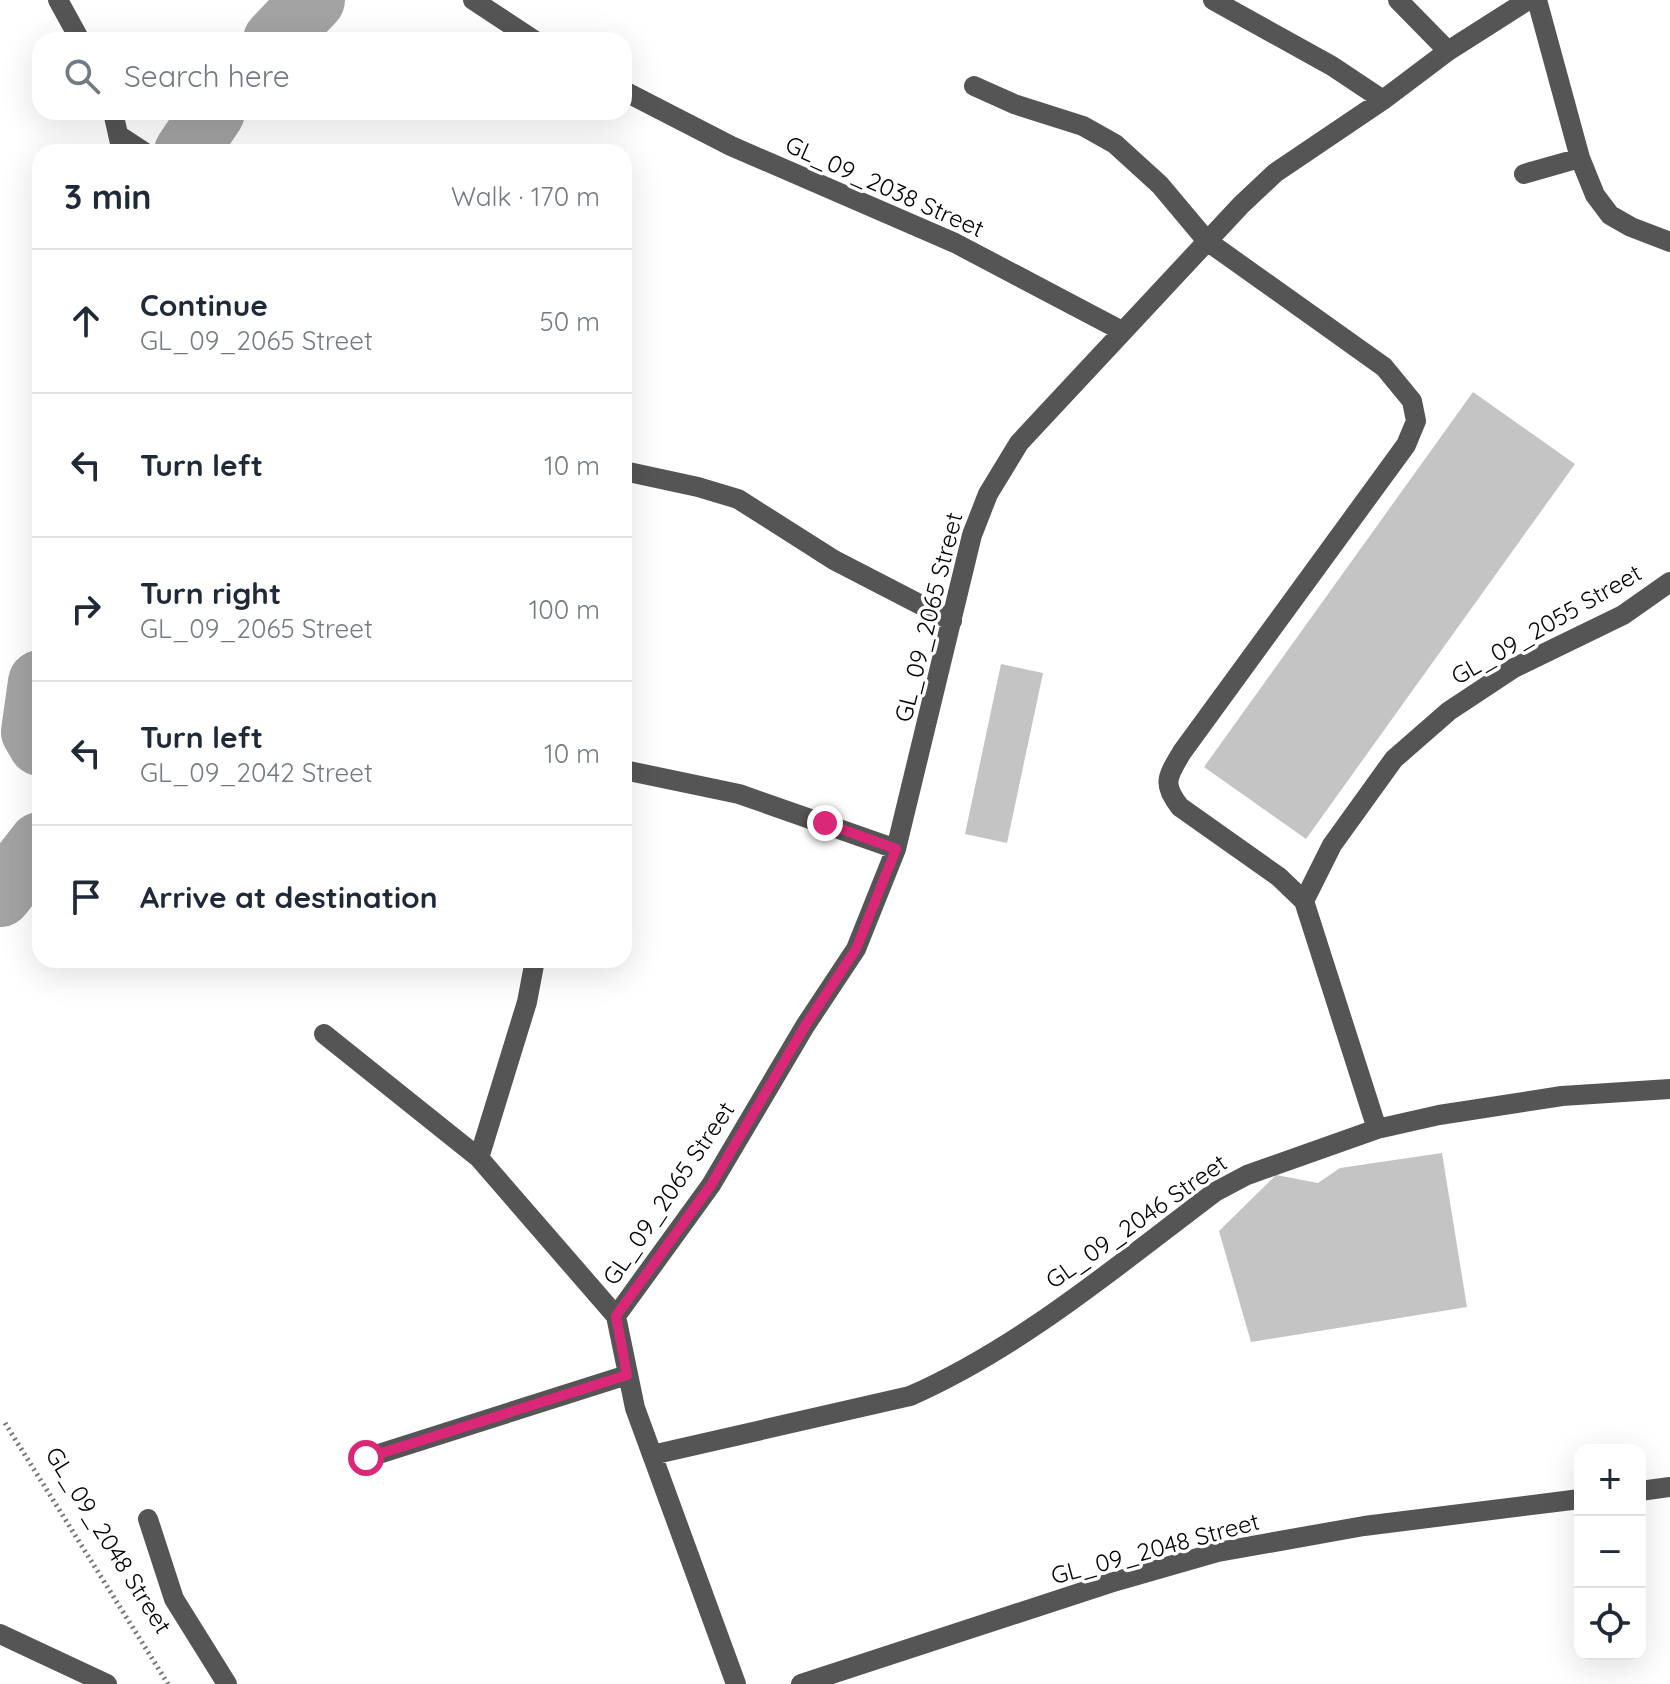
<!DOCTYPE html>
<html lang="en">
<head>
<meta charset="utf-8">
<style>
  body { margin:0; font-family:Quicksand,sans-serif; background:#f6f6f7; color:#1f2937 }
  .controls { position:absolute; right:24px; bottom:24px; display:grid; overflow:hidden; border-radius:16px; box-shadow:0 8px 32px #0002 }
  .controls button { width:72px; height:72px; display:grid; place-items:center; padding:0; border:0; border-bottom:2px solid #e0e1e3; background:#fff; color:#1f2937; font:40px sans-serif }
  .stop { position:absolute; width:24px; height:24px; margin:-18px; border:6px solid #db2777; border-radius:50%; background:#fff }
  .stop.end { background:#db2777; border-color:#fff; box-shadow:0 2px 8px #0008 }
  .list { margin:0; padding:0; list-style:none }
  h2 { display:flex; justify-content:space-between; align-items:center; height:104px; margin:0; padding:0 32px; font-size:34px }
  h2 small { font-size:26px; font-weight:400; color:#747a83 }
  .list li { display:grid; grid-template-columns:52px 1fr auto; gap:24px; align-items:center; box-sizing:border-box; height:144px; padding:0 32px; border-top:2px solid #e0e1e3 }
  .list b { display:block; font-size:30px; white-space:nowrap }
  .list p { margin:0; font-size:26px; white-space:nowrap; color:#747a83 }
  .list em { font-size:26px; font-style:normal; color:#747a83 }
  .icon { flex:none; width:44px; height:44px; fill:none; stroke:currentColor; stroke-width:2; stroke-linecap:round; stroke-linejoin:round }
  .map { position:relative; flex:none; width:1670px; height:1684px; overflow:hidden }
  .search { position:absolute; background:#fff; box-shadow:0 8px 32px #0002; left:32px; top:32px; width:600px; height:88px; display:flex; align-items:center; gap:20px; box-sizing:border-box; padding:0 28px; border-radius:24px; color:#747a83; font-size:30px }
  .panel { position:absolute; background:#fff; box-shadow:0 8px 32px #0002; left:32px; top:144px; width:600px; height:824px; border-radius:24px }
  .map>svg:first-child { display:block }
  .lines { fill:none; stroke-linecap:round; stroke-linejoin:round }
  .river { stroke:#a3a3a3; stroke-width:64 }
  .building { fill:#c4c4c4 }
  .path { stroke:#777; stroke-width:5; stroke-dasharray:2 4; stroke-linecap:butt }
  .minor { stroke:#555; stroke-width:20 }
  .route { stroke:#db2777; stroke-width:10 }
  .labels { text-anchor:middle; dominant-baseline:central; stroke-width:7; stroke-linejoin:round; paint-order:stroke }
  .street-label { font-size:24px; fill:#000; stroke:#fff }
</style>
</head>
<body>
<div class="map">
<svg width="1670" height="1684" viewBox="0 0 1670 1684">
  <rect width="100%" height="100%" fill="#fff"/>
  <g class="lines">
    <path class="river" d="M275,40l38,-40
      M186,152l27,-40
      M40,682l-7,50 7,12
      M0,895l40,-51"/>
  </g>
  <path class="building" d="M1473,392l102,72 -269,375 -102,-72z
    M1001,664l42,9 -36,170 -42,-9z
    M1442,1153l25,154 -216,35 -32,-111 57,-56 42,8 22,-15z"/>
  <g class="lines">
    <path class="path" d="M5,1423l163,261"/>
    <path class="minor" d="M58,0l22,40
      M473,0l61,40
      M1213,0l119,66 51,34
      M1398,0l50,51
      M1537,0l43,158 15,37 15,20 21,12 39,15
      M974,86l40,18 69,22 32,18 45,41 47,56 177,126 28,34 4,20 -10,24 -224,307c-14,24 -21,31 -2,55l99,70 25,24
      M624,91l107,55 224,97 167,88
      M113,112l9,40
      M121,137l23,15
      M1524,174l56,-16
      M624,471l74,16 40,12 96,61 118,61
      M624,770l115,24 157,55
      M324,1034l155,124 137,158 19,92 101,276
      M1377,1129l-73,-228 28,-56 62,-86 55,-48 65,-43 109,-53 47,-33
      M479,1158l48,-156 8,-42
      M616,1316l95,-131 94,-159 51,-77 40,-100 76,-314 16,-41 31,-51 222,-238 34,-32 108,-73 65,-49 80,-51
      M652,1455l258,-59c111,-49 208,-131 305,-204l32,-17 130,-46 62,-14 123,-19 108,-7
      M366,1458l261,-83
      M1640,1491l30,-4
      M148,1519l26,80 53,85
      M0,1634l107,50
      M801,1684l309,-101 108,-31 146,-26 216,-27"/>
  </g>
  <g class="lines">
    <path class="route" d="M366,1458l261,-83 -11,-59 95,-131 94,-159 51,-77 40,-100 -71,-26"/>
  </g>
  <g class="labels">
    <g class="street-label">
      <text transform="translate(885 186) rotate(24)">GL_09_2038 Street</text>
      <text transform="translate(928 617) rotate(-76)">GL_09_2065 Street</text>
      <text transform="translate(1546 624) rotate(-30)">GL_09_2055 Street</text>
      <text transform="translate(668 1193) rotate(-56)">GL_09_2065 Street</text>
      <text transform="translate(1136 1221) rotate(-35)">GL_09_2046 Street</text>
      <text transform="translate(109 1540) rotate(58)">GL_09_2048 Street</text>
      <text transform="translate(1155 1548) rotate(-15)">GL_09_2048 Street</text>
    </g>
  </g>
</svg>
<div class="controls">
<button>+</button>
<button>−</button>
<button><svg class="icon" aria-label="locate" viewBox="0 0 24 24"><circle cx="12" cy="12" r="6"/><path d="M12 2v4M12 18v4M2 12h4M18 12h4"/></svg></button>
</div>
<div class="stop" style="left:366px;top:1458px"></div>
<div class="stop end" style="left:825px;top:823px"></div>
<div class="search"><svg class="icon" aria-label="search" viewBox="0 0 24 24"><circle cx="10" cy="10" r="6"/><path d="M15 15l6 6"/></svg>Search here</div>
<section class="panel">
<h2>3 min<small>Walk · 170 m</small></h2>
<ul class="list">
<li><svg class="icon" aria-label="ahead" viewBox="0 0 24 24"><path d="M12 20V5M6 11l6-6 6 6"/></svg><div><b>Continue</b><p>GL_09_2065 Street</p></div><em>50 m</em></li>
<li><svg class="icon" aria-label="left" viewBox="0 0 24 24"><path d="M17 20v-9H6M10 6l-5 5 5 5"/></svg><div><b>Turn left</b></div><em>10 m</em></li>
<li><svg class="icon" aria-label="right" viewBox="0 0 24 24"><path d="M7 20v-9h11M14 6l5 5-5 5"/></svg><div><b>Turn right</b><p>GL_09_2065 Street</p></div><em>100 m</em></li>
<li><svg class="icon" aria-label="left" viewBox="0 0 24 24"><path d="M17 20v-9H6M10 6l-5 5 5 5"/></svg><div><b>Turn left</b><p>GL_09_2042 Street</p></div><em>10 m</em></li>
<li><svg class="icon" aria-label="arrive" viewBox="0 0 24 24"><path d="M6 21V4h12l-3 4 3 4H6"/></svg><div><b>Arrive at destination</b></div></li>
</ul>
</section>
</div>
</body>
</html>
